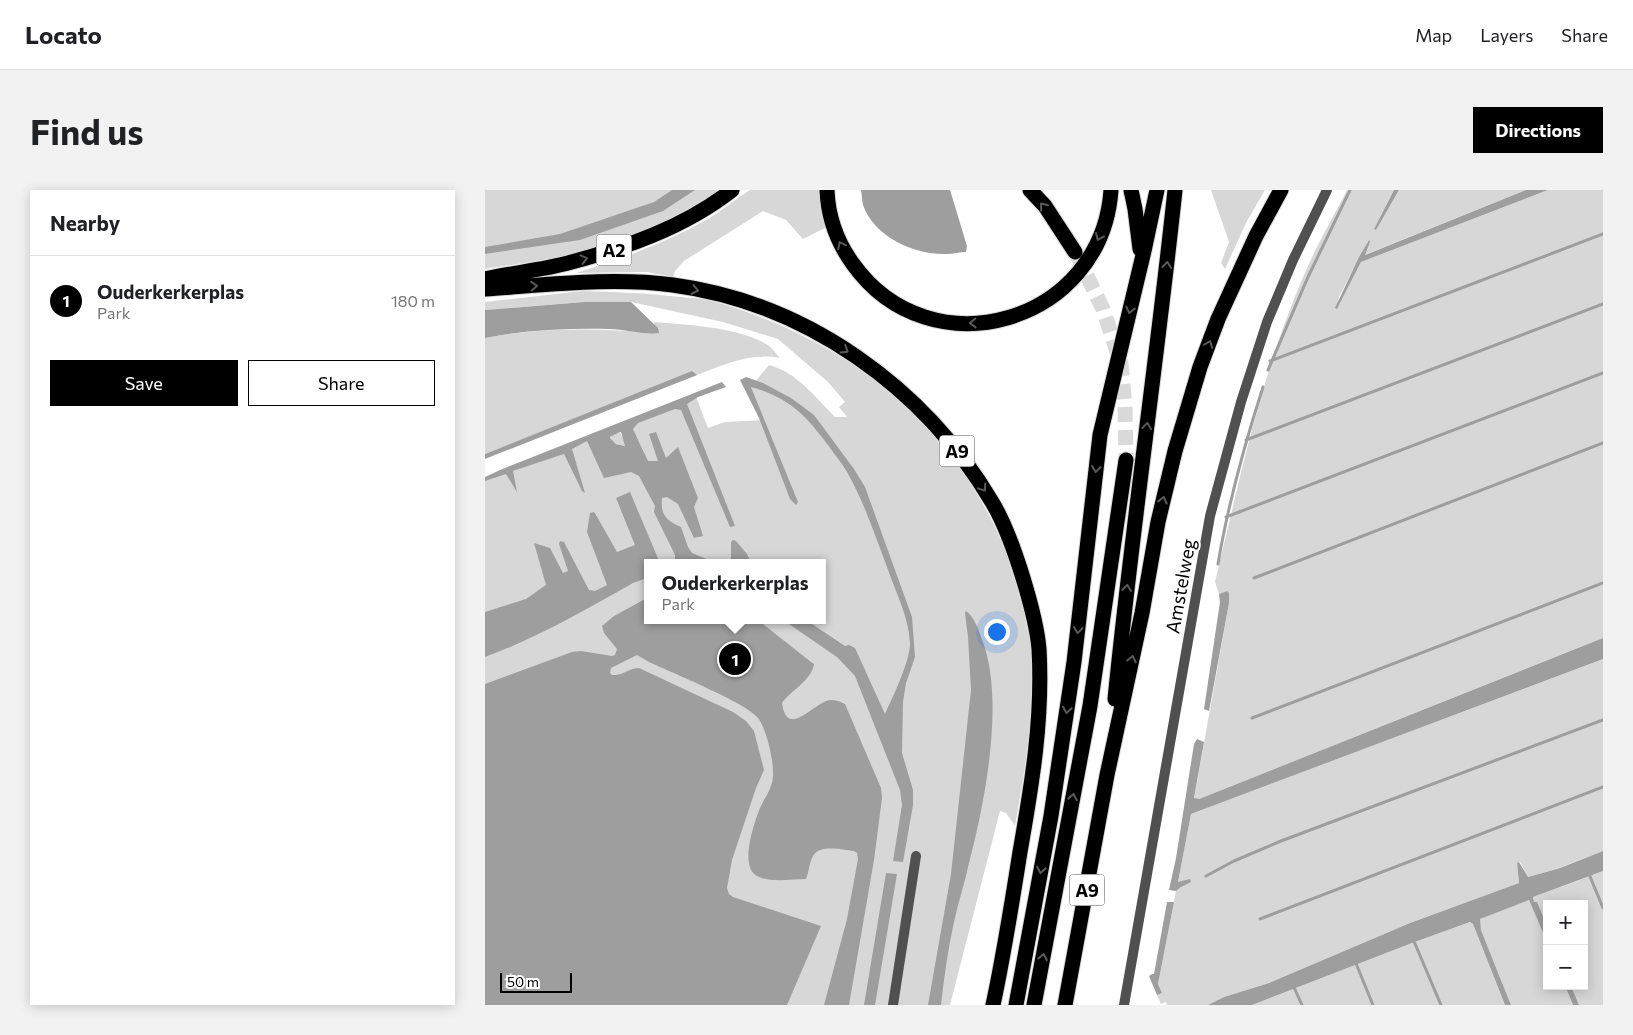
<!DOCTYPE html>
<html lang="en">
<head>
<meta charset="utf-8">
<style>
  body { margin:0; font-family:Commissioner,sans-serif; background:#f2f2f2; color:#202124 }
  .controls { position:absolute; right:15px; bottom:15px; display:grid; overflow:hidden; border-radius:0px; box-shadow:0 2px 12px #0003 }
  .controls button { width:45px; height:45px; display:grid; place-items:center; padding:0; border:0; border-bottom:1px solid #e0e0e0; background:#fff; color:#202124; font:25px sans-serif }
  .scale { position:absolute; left:15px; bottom:12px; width:72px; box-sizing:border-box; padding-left:5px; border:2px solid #000; border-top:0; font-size:14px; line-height:18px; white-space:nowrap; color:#000; -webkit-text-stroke:4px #fff; paint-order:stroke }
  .you { position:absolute; left:511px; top:441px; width:18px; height:18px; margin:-12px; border:4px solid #fff; border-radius:50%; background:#1a73e8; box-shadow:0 0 0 8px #1a73e833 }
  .badge { display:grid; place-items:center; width:32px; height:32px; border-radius:50%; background:#000; color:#fff; font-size:16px; font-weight:700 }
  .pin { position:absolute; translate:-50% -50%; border:2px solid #fff; box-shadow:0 1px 5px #0006 }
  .popup { position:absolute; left:159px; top:369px; width:182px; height:65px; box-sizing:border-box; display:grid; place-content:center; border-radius:0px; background:#fff; filter:drop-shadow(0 1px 4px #0005); font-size:16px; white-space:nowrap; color:#757577 }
  .popup b { font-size:19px; color:#202124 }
  .popup::after { content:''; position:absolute; left:50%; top:100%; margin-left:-10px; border:10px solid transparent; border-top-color:#fff }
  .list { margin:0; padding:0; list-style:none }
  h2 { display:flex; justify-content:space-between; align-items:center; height:65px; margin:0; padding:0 20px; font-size:21px }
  h2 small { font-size:16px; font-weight:400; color:#757577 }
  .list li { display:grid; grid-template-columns:32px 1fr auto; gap:15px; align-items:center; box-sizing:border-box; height:90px; padding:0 20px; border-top:1px solid #e0e0e0 }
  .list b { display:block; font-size:19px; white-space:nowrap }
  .list p { margin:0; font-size:16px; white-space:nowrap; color:#757577 }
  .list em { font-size:16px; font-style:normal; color:#757577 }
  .actions { display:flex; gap:10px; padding:15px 20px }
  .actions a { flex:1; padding:11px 0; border:1px solid #000; border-radius:0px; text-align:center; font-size:18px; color:#000 }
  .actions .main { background:#000; color:#fff }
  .map { position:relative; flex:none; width:1118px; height:815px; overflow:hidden; border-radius:0px }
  header { display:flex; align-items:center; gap:30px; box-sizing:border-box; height:70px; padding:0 25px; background:#fff; border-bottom:1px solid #e0e0e0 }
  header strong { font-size:24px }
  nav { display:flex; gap:28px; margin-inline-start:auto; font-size:18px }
  .intro { display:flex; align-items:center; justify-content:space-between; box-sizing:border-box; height:120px; padding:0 30px }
  h1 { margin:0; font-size:35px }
  .button { padding:12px 22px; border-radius:0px; background:#000; color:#fff; font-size:18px; font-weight:700 }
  main { display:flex; gap:30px; padding:0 30px }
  aside { flex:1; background:#fff; border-radius:0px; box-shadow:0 2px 12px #0003 }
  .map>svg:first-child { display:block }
  .green { fill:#d7d7d7; fill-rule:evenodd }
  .water { fill:#9e9e9e; fill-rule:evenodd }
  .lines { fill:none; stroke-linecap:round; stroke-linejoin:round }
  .stream { stroke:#9e9e9e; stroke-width:3 }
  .highway-tunnel { stroke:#d9d9d9; stroke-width:15; stroke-dasharray:15 8; stroke-linecap:butt }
  .highway-casing { stroke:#dbdbdb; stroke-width:17 }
  .street { stroke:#505050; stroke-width:10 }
  .highway { stroke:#000; stroke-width:15 }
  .oneway { stroke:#595959 }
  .labels { text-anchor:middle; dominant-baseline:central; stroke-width:4; stroke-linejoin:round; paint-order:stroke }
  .shield { fill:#fff; stroke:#4c4c4c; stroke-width:1 }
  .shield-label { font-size:18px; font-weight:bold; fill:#000 }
  .street-label { font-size:19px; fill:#000; stroke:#fff }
</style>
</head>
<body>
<header>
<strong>Locato</strong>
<nav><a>Map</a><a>Layers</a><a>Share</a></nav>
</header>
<div class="intro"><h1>Find us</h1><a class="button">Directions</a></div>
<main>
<aside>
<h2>Nearby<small></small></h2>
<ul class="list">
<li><span class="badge">1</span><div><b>Ouderkerkerplas</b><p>Park</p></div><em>180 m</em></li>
</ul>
<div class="actions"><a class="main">Save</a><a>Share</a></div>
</aside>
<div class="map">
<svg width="1118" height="815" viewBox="0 0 1118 815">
  <rect width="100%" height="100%" fill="#fff"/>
  <path class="green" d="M0,0h237l-73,41 -74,24 -90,14z
    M265,0h71l8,36 -26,13 -17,-19 -23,-9 -79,50 -9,10 -2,6 -26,-5 -71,1c46,-14 91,-31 132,-54 14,-9 28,-20 42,-29z
    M726,0h54l-18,31 -22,48 -4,-6 8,-21z
    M862,0h47l-20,39 2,1 23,-40h127l-162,65 6,-13 -2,-1 -29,56 -2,12 24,-47 187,-72h55v448l-404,161h-5l35,-196 -2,-12 -8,3 -4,-12c27,-112 50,-227 100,-331 10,-21 22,-41 32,-61z
    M97,101c33,1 65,2 98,6 10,1 22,1 32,4 90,25 174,74 234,147 15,17 26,38 38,58 21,38 32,68 41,110 2,11 5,21 6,32 6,60 -6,120 -16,178l-9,-13 -6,-2 -50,194h-465v-525l79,-26 18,-15 62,13 -16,-32 67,-26 13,34 17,-6 39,-2 -13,-33 18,-22c29,8 46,32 66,52h12l-8,-10 6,-5 -17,-20 -50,-43 -55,-17 -92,-20h-47l-99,8v-8zM162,373h176v57h-176z
    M169,132c33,3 88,5 115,24 4,3 7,8 11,12 -33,-7 -68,12 -98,23l-10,-1 -187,74v-116c56,-11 113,-10 170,-5z
    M135,242l6,14c-7,-1 -13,-2 -16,-9z
    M1118,469v192l-44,17 -31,9 -8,-15 -3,1 2,20 -109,40 -141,60 -45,14 -16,8h-41l-1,-3 -5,2 -4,-9 5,-2 -4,-9 18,-93 5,-4 -3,-5 13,-68z
    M1118,681v134h-24l-8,-19h13v-82h-37v22l-10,-23 -3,-1 -1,-5z
    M1044,710l18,42v44h18l8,19h-62l-30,-75 -2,-11z
    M985,732l3,2 32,81h-253l160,-62z"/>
  <path class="water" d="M187,0h23l-32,21 -83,29 -95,14v-7l75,-13 94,-32z
    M376,0h89l17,56 -1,6c-6,0 -13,2 -20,2 -31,1 -72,-17 -83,-49 -1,-4 -1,-10 -2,-15z
    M909,0h5l-23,40 -2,-1z
    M1041,0h22l-187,72 -24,47 -2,-1 24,-51 10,-17 1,2 -5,13z
    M99,112h47l27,26 1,5c-16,2 -34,-4 -50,-4 -41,-1 -84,1 -124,9v-28z
    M207,181l5,4 -212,84v-5z
    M261,187l17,6 28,15 23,17 40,54 11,18 47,130 3,40 -9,26 -3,19 -1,51 11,37v15l-10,57 -10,-1 9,-56 -2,-15 -45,-114 -18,-19 -54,-37h23l39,26 4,-1 6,3 30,66c8,-18 25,-52 25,-71 -1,-26 -15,-52 -23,-76 -12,-32 -23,-65 -40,-95 -5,-9 -13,-18 -19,-27 -23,-31 -40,-48 -77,-58l47,115 -2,3 -6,-6 -31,-81 -19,-38z
    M237,192l4,5 -28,10 -11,7 48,122 -5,1 -49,-117 -6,-1 -37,14 -5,6 15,32h10l-9,-27 7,-2 10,26 12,-11 20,51 -4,9 9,29 -9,2 -16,-34 -11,-7 -5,1c-2,17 5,23 19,29l7,20 4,6 24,10h-48l7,-2v-6l-21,-43 1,-6 -16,-30 -8,-4 -27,6 -17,-37 -15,8 13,44 -3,-2 -18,-37 -51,17 4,21 -11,-18 -21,7v-4l15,-7zM135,242h1l4,14 -9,-2 -6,-6v-1z
    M145,302l30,71h-13v15l-14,5c-48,27 -96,55 -148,74v-45l41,-13 20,-14 -12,-42 16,5 13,25 5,-2 -9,-27 1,-3 4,1 25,48 6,1 12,-6 -20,-53 3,-19 4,-1 2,3 21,37 18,-7 -19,-47z
    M248,350l3,1 11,13 4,9h-20v-21z
    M742,401l2,2v10l-20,108 -5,-2 16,-107 -1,-8z
    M162,408v22h111l53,42 3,2c-2,16 -23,26 -32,39 5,37 32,-1 48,-3 6,0 11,2 15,4l36,84 1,10 -8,62 -25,145h-25l23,-86 11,-60 -1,-6 -3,-2c-12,-1 -34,-7 -41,5 -4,7 -4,16 -7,23 -15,0 -36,4 -49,-3 -18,-9 -3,-53 3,-68 5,-11 12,-19 13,-31 1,-15 -6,-47 -15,-59 -11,-15 -88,-46 -109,-56l-12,-7 -26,13 -1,5 2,2c11,1 17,-7 27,-7l94,44 13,9 8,10 10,39 -8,18 -24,72 -5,28 2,6 4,3 88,29 -34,79h-302v-321l87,-32 9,-1 31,5 3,-1 2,-6 -13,-16 -2,-7 12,-10z
    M481,421c8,6 12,17 15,26 25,59 4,165 -12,226 -4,20 -11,39 -15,59 -6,27 -10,55 -13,83h-13l23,-131 20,-184 -3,-53 -3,-24z
    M1118,448v21l-412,155 -13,68 12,-3 1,3 -10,5 -5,4 -7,-1 7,-32 18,-114 3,-5 7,3 -10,56 5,1z
    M1118,661v20l-70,26 1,5h3l10,24v16l-18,-42 -49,19 1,11 30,75h-6l-32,-81 -3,-2 -58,21 -160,62h-44l16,-8 45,-14 141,-60 109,-40 -2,-20 2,-1 9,15 32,-9z
    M401,683l11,1 -22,131h-11z
    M682,712h7l-16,82 4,9 -5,2 -8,-19 3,-2h2z
    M1080,796h6l8,19h-6z"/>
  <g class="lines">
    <path class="stream" d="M785,171l333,-127
      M783,180l40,-93 42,-87
      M761,250l357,-136
      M741,327l377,-144
      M733,374c10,-60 26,-118 45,-177
      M769,388l349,-135
      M767,528l351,-135
      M1104,684l14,34
      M721,686l28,-15 47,-20 322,-121
      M775,729l343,-132
      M928,749l28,66
      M870,771l18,44
      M808,795l9,20"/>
    <path class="highway-tunnel" d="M592,65l26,54 18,55 4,43 1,53"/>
    <g class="highway-casing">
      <path id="highway" d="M342,0c1,27 10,52 26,74 78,109 249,59 258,-74
        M545,0l15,16 30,46
        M646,0l4,19 5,40
        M0,89c27,-6 56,-9 83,-16 57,-15 117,-36 164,-73
        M0,99c62,-4 126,-12 188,-4 133,18 251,102 319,217 14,23 23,50 31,76 7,23 14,47 16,71 4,69 -7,135 -19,203 -8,51 -16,102 -27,153
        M630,509c17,-170 42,-339 60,-509
        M531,815l35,-189 23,-154 26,-227 44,-184 13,-61
        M549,815l56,-299 36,-246
        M580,815l42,-230 35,-162 16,-91 17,-71 25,-84 18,-48 38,-83 25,-46"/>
    </g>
    <path class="street" d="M408,815l23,-149
      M639,815l86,-489 31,-114 26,-80 26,-62 34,-70"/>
    <use href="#highway" class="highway"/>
  </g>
  <defs><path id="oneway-chevron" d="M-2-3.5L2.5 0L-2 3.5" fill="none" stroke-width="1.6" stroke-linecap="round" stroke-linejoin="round" transform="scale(1.25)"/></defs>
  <g class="oneway">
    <use href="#oneway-chevron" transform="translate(558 16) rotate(-129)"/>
    <use href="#oneway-chevron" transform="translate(614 47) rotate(113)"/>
    <use href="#oneway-chevron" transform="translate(356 55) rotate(-116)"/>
    <use href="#oneway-chevron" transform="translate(99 69) rotate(-15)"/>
    <use href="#oneway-chevron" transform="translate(682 75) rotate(-84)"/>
    <use href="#oneway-chevron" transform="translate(49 96) rotate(-4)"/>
    <use href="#oneway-chevron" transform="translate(210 100) rotate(12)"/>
    <use href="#oneway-chevron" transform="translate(645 120) rotate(103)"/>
    <use href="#oneway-chevron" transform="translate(488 133) rotate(179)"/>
    <use href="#oneway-chevron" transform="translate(724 154) rotate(-69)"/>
    <use href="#oneway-chevron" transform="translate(360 160) rotate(32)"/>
    <use href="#oneway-chevron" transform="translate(662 236) rotate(-83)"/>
    <use href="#oneway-chevron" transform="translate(611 279) rotate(97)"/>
    <use href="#oneway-chevron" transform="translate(498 298) rotate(56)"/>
    <use href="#oneway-chevron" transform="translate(678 310) rotate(-76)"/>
    <use href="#oneway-chevron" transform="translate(642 398) rotate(-83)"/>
    <use href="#oneway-chevron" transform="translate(593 440) rotate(97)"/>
    <use href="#oneway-chevron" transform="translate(647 469) rotate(-78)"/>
    <use href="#oneway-chevron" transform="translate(582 520) rotate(99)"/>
    <use href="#oneway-chevron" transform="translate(588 607) rotate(-80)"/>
    <use href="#oneway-chevron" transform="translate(556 680) rotate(100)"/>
    <use href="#oneway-chevron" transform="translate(558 767) rotate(-79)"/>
  </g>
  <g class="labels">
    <g class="shield">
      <rect x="111.5" y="44.5" width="35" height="31" rx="4"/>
      <rect x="454.5" y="245.5" width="35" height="31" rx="4"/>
      <rect x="584.5" y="684.5" width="35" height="31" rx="4"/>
    </g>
    <g class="shield-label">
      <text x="129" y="60">A2</text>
      <text x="472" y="261">A9</text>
      <text x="602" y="700">A9</text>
    </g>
    <g class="street-label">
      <text transform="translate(695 396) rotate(-80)">Amstelweg</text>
    </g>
  </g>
</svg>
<div class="controls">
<button>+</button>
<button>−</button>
</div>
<div class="scale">50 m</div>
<div class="you"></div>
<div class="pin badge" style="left:250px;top:469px">1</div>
<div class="popup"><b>Ouderkerkerplas</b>Park</div>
</div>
</main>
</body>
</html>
